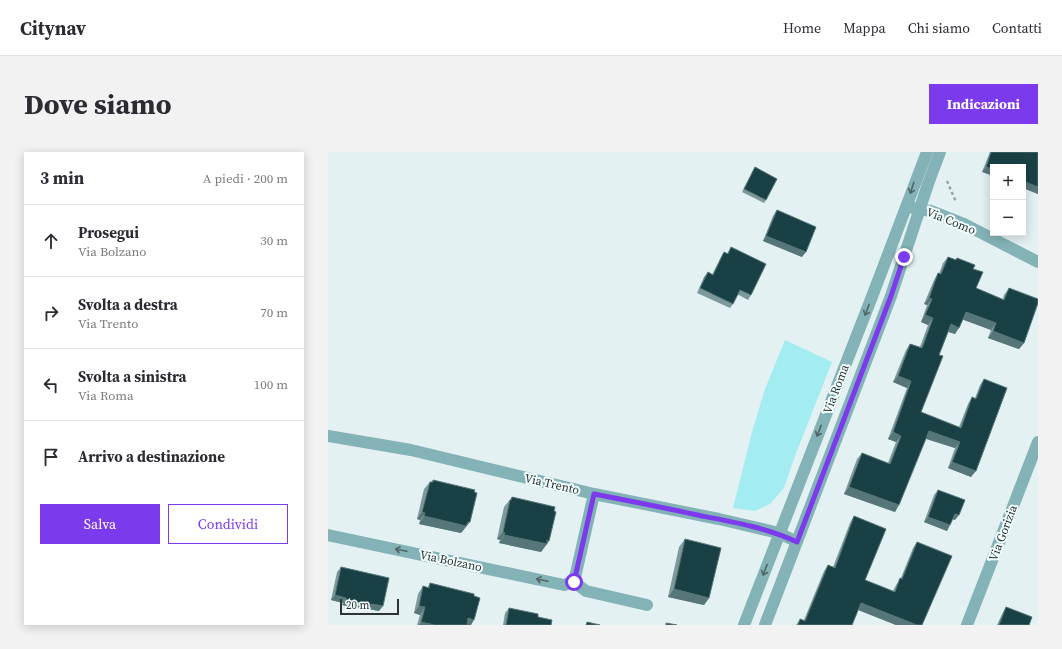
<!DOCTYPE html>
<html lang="it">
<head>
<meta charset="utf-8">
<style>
  body { margin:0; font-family:"Source Serif 4",serif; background:#f2f2f3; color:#2b2b33 }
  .controls { position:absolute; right:12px; top:12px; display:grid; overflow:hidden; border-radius:0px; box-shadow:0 2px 10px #0003 }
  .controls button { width:36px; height:36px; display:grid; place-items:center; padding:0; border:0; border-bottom:1px solid #e1e1e2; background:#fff; color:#2b2b33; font:20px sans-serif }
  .scale { position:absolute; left:12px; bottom:10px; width:59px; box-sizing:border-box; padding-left:4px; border:2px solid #2d3232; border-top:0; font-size:11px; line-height:14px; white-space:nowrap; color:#2d3232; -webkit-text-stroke:3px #f2fefe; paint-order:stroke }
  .stop { position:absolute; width:12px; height:12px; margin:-9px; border:3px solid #7c3aed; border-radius:50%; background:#fff }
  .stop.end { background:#7c3aed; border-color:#fff; box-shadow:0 1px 4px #0008 }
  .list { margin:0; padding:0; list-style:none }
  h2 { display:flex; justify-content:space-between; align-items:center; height:52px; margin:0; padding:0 16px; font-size:17px }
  h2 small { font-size:13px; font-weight:400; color:#7c7c81 }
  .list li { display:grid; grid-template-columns:26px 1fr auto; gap:12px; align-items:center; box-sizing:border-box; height:72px; padding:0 16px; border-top:1px solid #e1e1e2 }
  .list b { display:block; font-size:15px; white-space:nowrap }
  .list p { margin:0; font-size:13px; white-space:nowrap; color:#7c7c81 }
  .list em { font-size:13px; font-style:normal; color:#7c7c81 }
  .actions { display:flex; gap:8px; padding:12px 16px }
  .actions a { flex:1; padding:9px 0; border:1px solid #7c3aed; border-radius:0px; text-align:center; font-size:14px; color:#7c3aed }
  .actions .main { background:#7c3aed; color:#fff }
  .icon { flex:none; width:22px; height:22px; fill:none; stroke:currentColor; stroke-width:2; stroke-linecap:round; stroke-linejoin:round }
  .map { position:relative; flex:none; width:710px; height:473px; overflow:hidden; border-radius:0px }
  header { display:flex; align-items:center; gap:24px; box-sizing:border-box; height:56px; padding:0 20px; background:#fff; border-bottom:1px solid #e1e1e2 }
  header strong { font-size:19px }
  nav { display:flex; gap:22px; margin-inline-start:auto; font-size:14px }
  .intro { display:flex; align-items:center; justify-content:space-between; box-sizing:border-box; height:96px; padding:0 24px }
  h1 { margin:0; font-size:28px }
  .button { padding:10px 18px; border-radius:0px; background:#7c3aed; color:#fff; font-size:14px; font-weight:700 }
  main { display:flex; gap:24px; padding:0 24px }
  aside { flex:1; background:#fff; border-radius:0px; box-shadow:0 2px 10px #0003 }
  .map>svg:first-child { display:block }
  .green { fill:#a3ecf2 }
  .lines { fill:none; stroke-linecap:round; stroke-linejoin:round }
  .path { stroke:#99a4a4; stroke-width:2.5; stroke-dasharray:3 3; stroke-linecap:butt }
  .minor { stroke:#84b3b7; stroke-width:12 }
  .wall { fill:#7e999c }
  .shaded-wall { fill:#567679 }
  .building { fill:#194145; stroke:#567679 }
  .oneway { stroke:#506667 }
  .route { stroke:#7c3aed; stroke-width:5 }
  .labels { text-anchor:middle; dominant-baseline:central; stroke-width:4; stroke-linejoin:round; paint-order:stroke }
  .street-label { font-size:12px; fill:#2d3232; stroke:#f2fefe }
</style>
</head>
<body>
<header>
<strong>Citynav</strong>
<nav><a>Home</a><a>Mappa</a><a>Chi siamo</a><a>Contatti</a></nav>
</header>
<div class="intro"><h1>Dove siamo</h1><a class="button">Indicazioni</a></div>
<main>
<aside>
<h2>3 min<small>A piedi · 200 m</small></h2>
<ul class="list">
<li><svg class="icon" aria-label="ahead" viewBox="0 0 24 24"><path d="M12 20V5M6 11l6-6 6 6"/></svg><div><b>Prosegui</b><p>Via Bolzano</p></div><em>30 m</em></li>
<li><svg class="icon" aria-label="right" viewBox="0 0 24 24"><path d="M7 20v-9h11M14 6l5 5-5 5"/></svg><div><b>Svolta a destra</b><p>Via Trento</p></div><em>70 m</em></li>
<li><svg class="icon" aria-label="left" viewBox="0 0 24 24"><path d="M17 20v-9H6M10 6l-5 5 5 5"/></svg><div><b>Svolta a sinistra</b><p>Via Roma</p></div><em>100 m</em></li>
<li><svg class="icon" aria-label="arrive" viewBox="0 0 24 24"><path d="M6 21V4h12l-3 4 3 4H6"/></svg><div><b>Arrivo a destinazione</b></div></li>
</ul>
<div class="actions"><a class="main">Salva</a><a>Condividi</a></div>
</aside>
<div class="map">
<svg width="710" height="473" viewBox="0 0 710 473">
  <rect width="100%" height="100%" fill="#e3f1f2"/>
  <path class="green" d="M457,188l47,22 -37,94 -11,32 -14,16 -15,7 -22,-3 19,-76 13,-43z"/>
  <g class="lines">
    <path class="path" d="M619,29l9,21"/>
    <path class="minor" d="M585,56l18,3 33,13 74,38
      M0,284l83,14 183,44 125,25 60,14 18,9
      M0,383l236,50 10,-3 20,-88
      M246,430l12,9 61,14
      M416,473l129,-331 54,-142
      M437,473l126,-329 37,-112 12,-32
      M639,473l71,-183"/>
  </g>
  <path class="wall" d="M662,0h48v42l-15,-6v-21l-41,5z
    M427,15l11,33 -2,3 -22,-11z
    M449,58l25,47 -39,-16 10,-25z
    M403,95l20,48 -3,5 -11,-6 -4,10 -3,4 -33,-15 7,-16 4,-5 4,3 9,-18 3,-5 3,2z
    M620,105l7,3 2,-2 16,11 3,19 27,11 1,-4 5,-7 15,55 -5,6 -31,-11 3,-8 -28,-11 -8,15 -7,-2 -9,23 -18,57 38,15 9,-23 4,-7 3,1 5,-13 4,-6 -13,98 -23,-9 7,-20 -29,-9 -31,73 -51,-18 13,-35 5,-6 26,10 8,-21 -8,-3 19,-51 -14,-6 13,-32 4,-6 10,3 8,-22 -7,-3 6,-17 -3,-1 10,-24 4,-7 1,1 4,-11z
    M105,328l32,49h-1l-3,4 -42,-9 1,-4 -3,-1 7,-30 6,-7h2z
    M610,338l17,30 -3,-1 -5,12 -23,-9 10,-27z
    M184,345l37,44 -8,11 -42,-9 1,-3 -3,-1 7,-32z
    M526,364l11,64 28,11 3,-6 5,-7 12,-30 4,-6 5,83h-26l-38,-15 -6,15h-56l4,-6 4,1 20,-49 4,-6 5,2 17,-44z
    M357,387l24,59 -5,7 -36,-8 11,-50z
    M13,415l38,44 -11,-2 -1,1 -25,-5 1,-2 -12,-3 6,-28z
    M102,431l41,42h-54l3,-10 -6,-2 4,-19 5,-8 4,2z
    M678,455l23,18h-32l6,-13z
    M181,456l29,9 13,8h-48l2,-12z"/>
  <path class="shaded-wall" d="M658,15l7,2v7l-11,-4z
    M695,29l15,6v7l-15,-6z
    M438,84l40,16 -4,5 -39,-16z
    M601,146l3,1 -5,6 -3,-1z
    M638,160l30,11 -5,7 -30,-11z
    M597,163l8,3 -5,7 -7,-3z
    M623,172l8,4 -4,6 -9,-3z
    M665,179l31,12 -5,6 -31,-11z
    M570,224l13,5 -4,7 -14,-6z
    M601,279l31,11 -5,6 -31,-10z
    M565,280l8,4 -5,6 -8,-3z
    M624,310l24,9 -5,6 -23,-9z
    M521,335l50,18 -4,7 -51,-18z
    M94,360l3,1 -5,7 -3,-1z
    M627,362l4,1 -4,5 -4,-1z
    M96,364l44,6h2l-9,11 -42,-9z
    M600,365l22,8 -3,6 -23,-9z
    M175,380l2,1 -5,7 -3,-1z
    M176,383l43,5 2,1 -8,11 -42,-9z
    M346,437l35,9 -5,7 -36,-8z
    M7,443l11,3 -3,5 -12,-3z
    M18,448l25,4 12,2 -4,5 -11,-2 -1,1 -25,-5z
    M533,451l56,22h-21l-40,-16z
    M91,454l6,1 -5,8 -6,-2z
    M140,466l6,2 -3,5h-7z
    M93,470l14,3h-16z"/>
  <path class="building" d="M663,0h47v35l-15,-6v-14h-30v2l-7,-2z
    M427,15l22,12 -11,21 -22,-11z
    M449,58l39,17 -10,25 -40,-16z
    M403,95l35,17 -15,31 -11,-5 -7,14 -33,-16 8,-16 5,3 11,-23 4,2z
    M620,105l8,3 1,-2 18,7 -2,4 10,3 -7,16 28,12 5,-12 29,11v4l-14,40 -31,-12 3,-8 -30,-11 -7,16 -8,-4 -12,31 4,1 -22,56 40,16 11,-31 4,2 8,-20 23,9 -31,83 -24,-9 8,-20 -31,-11 -30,74 -50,-18 13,-34 28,11 11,-28 -8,-4 18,-51 -13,-5 12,-32 12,4 11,-30 -8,-3 7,-16 -3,-1 9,-25 3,1z
    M105,328l42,10 -1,2 3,1 -7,29h-2l-2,4 -42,-10 1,-3 -3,-1 8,-30h3z
    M610,338l27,10 -6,15 -4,-1 -5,11 -22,-8z
    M184,345l43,10 -1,4 2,1 -7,29 -2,-1v4l-43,-9 1,-2 -2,-1 7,-32h1z
    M526,364l32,13 -21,51 30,12 5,-14 2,1 15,-37 35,14 -30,69h-5l-56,-22 -9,22h-54l2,-6 5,2 23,-56 7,3z
    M357,387l36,9 -12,50 -35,-9z
    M13,415l48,11 -6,28 -12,-2v1l-25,-5v-2l-11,-3z
    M102,431l44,11v2l6,2 -6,22 -6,-2 -1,7h-32l-14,-3 4,-15 -6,-1 4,-20 6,2z
    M678,455l26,10 -3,8h-30z
    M181,456l29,6v3l14,3 -1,5h-45z
    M259,470l13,3h-14z
    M338,471l11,2h-11z"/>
  <defs><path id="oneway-shaft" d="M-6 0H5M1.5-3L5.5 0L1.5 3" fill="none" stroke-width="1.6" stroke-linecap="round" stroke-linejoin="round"/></defs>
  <g class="oneway">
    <use href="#oneway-shaft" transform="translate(584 36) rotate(108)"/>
    <use href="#oneway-shaft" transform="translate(539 158) rotate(111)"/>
    <use href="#oneway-shaft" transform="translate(491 279) rotate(111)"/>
    <use href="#oneway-shaft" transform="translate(73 398) rotate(-168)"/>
    <use href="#oneway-shaft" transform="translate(437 418) rotate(111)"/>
    <use href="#oneway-shaft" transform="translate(214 428) rotate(-168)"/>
  </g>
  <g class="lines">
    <path class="route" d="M246,430l20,-88c36,7 72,14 108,22 32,6 65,12 95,26l94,-246 13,-39"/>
  </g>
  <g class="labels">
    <g class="street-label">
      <text transform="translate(623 69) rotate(22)">Via Como</text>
      <text transform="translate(508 237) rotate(-69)">Via Roma</text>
      <text transform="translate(224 332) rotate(13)">Via Trento</text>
      <text transform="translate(675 381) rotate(-69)">Via Gorizia</text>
      <text transform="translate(123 409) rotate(12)">Via Bolzano</text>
    </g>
  </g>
</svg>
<div class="controls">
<button>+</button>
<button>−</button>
</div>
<div class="scale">20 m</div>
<div class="stop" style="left:246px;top:430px"></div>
<div class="stop end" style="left:576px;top:105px"></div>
</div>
</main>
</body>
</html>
